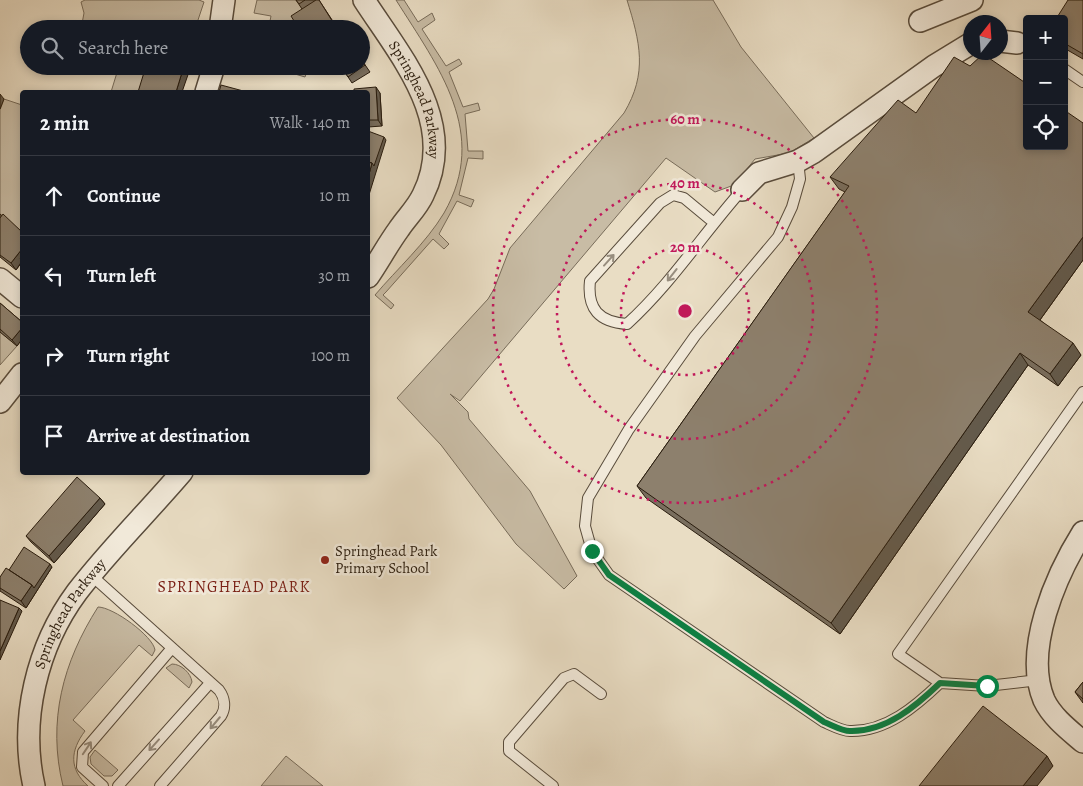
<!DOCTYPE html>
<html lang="en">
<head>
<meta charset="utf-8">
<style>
  body { margin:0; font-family:Alegreya,serif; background:#242831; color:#f1f3f6 }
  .controls { position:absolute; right:15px; top:15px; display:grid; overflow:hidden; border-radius:5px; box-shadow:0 2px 8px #0003 }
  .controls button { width:45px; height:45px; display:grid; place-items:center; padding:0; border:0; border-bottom:1px solid #363941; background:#171b24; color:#f1f3f6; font:25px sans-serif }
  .compass { position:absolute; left:963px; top:15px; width:45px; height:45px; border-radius:50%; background:#171b24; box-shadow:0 2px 8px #0003; rotate:17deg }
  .stop { position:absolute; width:15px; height:15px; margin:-11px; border:4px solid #0b8043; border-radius:50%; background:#fff }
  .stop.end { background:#0b8043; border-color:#fff; box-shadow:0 1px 5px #0008 }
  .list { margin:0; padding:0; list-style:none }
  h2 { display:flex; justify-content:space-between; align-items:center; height:65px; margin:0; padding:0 20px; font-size:21px }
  h2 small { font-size:16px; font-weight:400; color:#9ea1a6 }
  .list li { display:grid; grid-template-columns:32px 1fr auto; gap:15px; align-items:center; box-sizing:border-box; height:80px; padding:0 20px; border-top:1px solid #363941 }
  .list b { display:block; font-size:19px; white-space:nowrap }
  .list em { font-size:16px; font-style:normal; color:#9ea1a6 }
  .icon { flex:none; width:28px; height:28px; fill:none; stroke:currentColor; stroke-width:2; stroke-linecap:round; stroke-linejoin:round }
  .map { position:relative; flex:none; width:1083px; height:786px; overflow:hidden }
  .search { position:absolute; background:#171b24; box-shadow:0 2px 8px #0003; left:20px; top:20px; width:350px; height:55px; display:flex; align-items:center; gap:12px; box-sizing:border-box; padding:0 18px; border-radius:28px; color:#9ea1a6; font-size:19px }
  .panel { position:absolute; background:#171b24; box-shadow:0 2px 8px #0003; left:20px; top:90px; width:350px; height:385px; border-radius:5px }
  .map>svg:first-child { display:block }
  .green { fill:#c8bca5; stroke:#786c5a }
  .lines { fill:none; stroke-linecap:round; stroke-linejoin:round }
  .service-casing { stroke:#594c3c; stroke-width:12 }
  .minor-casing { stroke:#594c3c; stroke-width:24 }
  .service { stroke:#f1e9d9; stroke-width:10 }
  .minor { stroke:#f1e9d9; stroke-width:21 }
  .wall { fill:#796e5e; stroke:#291c0e }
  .shaded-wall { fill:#635a4c; stroke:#291c0e }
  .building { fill:#8d806d; stroke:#291c0e }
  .oneway { stroke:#978d7e }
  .route { stroke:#0b8043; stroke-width:6 }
  .ring { fill:none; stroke:#c2185b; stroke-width:2.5; stroke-dasharray:2.5 5 }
  .poi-dot { fill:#8f2418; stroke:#f1e9d9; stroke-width:2 }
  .labels { text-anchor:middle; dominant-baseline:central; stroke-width:5; stroke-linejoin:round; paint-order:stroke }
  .street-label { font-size:15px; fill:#291c0e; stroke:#f1e9d9 }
  .poi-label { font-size:15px; fill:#291c0e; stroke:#f1e9d9; text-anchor:start }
  .neighbourhood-label { font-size:16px; letter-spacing:1px; fill:#7a1f14; stroke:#f1e9d9 }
  .centre { fill:#c2185b; stroke:#f1e9d9; stroke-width:2.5 }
  .ring-label { font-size:15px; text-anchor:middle; font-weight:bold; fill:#c2185b; stroke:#f1e9d9; stroke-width:5; stroke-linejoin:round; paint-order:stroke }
</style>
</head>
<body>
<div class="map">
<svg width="1083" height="786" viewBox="0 0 1083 786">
  <rect width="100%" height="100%" fill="#e9ddc4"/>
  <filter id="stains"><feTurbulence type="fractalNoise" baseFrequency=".004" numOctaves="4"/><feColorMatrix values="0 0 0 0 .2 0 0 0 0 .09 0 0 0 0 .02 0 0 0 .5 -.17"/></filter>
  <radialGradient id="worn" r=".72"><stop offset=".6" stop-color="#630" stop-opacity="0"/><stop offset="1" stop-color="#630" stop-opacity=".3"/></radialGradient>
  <path class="green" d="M85,0h114l5,2 -9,27 -32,-8 -3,8h-79l3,-16 -3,-11z
    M257,0h40l10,15 -7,14h-63l7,-7 25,4 2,-10 -17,-3z
    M396,0h8l14,22 14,-9 3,7 -13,9 24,37 13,-7 3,5 -13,8 14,35 15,-4 2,7 -15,4 3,37h15v8l-15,-1 -9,37 15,5 -3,7 -14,-6 -18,33 10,10 -5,5 -11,-10 -47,53 -3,3 11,10 -3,4 -16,-14c22,-26 51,-52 69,-82 46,-80 -6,-146 -48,-213z
    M627,0h86l28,47 73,91 -25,15 -34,6 -21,26 -19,7 -49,-34 -206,243 -10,-7 18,18 1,7 61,72 47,85 -13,13 -48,-45 -75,-99 -44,-47 91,-99 6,-10 16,-41 114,-135c24,-40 16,-71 3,-113z
    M119,66h33l-8,26h-33z
    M286,66h23l-4,11 -20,-6z
    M4,99l18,6v128l-22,-18v-105z
    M0,332l17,14 -17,19z
    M98,607c15,0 55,29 57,43l-3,6 -13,-11 -66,75 12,11c-15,20 -16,38 3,55h-25c-16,-65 0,-124 35,-179z
    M172,664c9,0 19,9 20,18l-3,6 -23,-20z
    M95,750l23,20 -6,6h-8l-13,-12 -1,-7z
    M286,756l37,30h-62z"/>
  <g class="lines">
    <g class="service-casing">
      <path id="service" d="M1064,69l19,13
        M798,161l2,18 -8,28 -14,30 -83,99 -66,93 -41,69 -3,28 7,25 17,24 215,147c7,3 18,9 26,9 36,1 66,-25 90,-48
        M713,222l-29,-24 -11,-3 -13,8 -70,78c-3,28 9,41 37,43 44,-40 76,-90 115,-134
        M91,575l128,115c6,8 7,18 2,26l-61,70
        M1039,680l-52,6 -47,-3 -42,-29 185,-262
        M103,786l-21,-19 1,-15 89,-104
        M118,786l92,-103
        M553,786l-44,-35v-9l55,-64 10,-4 27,20"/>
    </g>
    <g class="minor-casing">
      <g id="minor">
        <path id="s1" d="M364,0c37,57 95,123 59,195 -6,13 -16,22 -24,34 -11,15 -20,32 -31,48"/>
        <path d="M920,21l52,-21"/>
        <path d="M220,29l4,-29"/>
        <path d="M1000,41l17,2"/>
        <path d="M206,92l8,-26"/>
        <path d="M742,190l17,-17 39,-12 16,-9 120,-86 36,-22"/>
        <path d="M0,279l22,18"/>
        <path d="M0,402l22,-28"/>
        <path d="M1083,532c-27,43 -60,118 -39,168 8,17 25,30 39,42"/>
        <path id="s2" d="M34,786c-15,-66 3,-140 43,-194 32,-42 71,-80 105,-120"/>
      </g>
    </g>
    <use href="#service" class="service"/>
    <use href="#minor" class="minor"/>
  </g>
  <path class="wall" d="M296,0h23l19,29h-39l3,-20z
    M1083,0v59l-19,-11v-29z
    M361,59l9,13 -18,11 -11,-17z
    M247,66h12l-1,3z
    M368,92l12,1 2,33 -14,1z
    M916,113l167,10v137l-43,60 41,35 -23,31 -30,-21 -188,269 -194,-136 -9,-12 208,-294 -6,-3 -9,-12z
    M0,214l22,18v30l-6,8 -16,-13z
    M0,303l22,19v17l-5,7 -17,-14z
    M100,498l5,6 -51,59 -23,-21 -5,-6z
    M52,567l-26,41 -26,-17v-14l9,-7z
    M1083,682v21l-8,-11z"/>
  <path class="shaded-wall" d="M184,66h7l-9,26h-6z
    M376,87l4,6 2,33 -4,-6z
    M0,94l4,5 -4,10z
    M384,137l2,3 -18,58v-20l4,-15z
    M1083,237v23l-46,64 -9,-12z
    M22,249v11l-2,-2 2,3 -6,9 -5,-7z
    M22,328v11l-5,7 -5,-6z
    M1073,343l8,12 -23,31 -8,-12z
    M1020,353l8,12 -188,269 -9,-11z
    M100,498l5,6 -51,59 -5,-7z
    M50,564l2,3 -26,41 -5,-7 11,-16z
    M19,608l3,3 -22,49v-9z
    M1047,756l6,10 -16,20h-14z"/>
  <path class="building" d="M296,0h9l-6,4z
    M316,0h3l17,27 -3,2h-34l-8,-13z
    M1068,0h15v54l-19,-11v-24h-8z
    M983,54l44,30v62h37v-36l19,13v114l-55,75 45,31 -23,31 -30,-21 -189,270 -194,-137 212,-300 -19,-9 68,-77 18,13 38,-56 16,9z
    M361,59l4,6 -17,12 -7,-11h20z
    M146,66h38l-8,26h-38z
    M221,85l26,7h-28z
    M376,87l2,33h-10v-28h-14v-3z
    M368,131l16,6 -10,29 -2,-3 -4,-1z
    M368,162l4,1 -4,15z
    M3,214l19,18v17l-11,14 -11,-8v-37z
    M0,303l22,19v6l-10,12 -12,-11z
    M77,477l23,21 -51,58 -23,-20z
    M24,547l26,17 -16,24 -2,-3 -23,-15z
    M6,568l26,17 -11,16 -21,-13v-11z
    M0,600l19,8 -19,43z
    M1083,682v17l-8,-7z
    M983,706l64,50 -24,30h-104z"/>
  <defs><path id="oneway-shaft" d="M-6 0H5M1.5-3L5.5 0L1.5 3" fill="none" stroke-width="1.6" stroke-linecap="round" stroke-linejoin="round" transform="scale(1.25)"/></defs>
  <g class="oneway">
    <use href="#oneway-shaft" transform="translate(609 260) rotate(-48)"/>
    <use href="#oneway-shaft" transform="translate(672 275) rotate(128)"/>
    <use href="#oneway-shaft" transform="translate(215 723) rotate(130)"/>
    <use href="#oneway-shaft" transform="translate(154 745) rotate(132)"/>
    <use href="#oneway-shaft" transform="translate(87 748) rotate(-56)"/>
  </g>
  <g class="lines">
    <path class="route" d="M592,551l17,24 215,147c8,3 18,9 26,9 36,1 66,-25 90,-48l47,3"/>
  </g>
  <g class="ring">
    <circle cx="685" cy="311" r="64"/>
    <circle cx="685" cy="311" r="128"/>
    <circle cx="685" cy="311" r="192"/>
  </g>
  <circle class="poi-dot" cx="325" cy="560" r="5"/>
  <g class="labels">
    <g class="street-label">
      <text stroke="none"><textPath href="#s1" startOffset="114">Springhead Parkway</textPath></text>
      <text stroke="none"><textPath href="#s2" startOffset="182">Springhead Parkway</textPath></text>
    </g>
    <g class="poi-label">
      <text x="335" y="551">Springhead Park<tspan x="335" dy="17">Primary School</tspan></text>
    </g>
    <g class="neighbourhood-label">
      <text x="234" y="587">SPRINGHEAD PARK</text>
    </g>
  </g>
  <circle cx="685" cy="311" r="8" class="centre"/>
  <g class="ring-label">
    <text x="685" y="124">60 m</text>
    <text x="685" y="188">40 m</text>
    <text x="685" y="252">20 m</text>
  </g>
  <rect width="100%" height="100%" filter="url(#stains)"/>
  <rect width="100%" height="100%" fill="url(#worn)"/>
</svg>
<div class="controls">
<button>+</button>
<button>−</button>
<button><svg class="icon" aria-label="locate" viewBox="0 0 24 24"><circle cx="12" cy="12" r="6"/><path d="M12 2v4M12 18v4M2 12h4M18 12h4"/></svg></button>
</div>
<svg class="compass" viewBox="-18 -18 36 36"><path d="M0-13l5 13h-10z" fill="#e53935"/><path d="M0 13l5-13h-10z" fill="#9ea1a6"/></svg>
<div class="stop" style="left:987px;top:686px"></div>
<div class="stop end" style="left:592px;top:551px"></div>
<div class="search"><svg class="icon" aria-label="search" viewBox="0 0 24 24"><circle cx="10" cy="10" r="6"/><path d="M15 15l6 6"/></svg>Search here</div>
<section class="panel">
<h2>2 min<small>Walk · 140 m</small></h2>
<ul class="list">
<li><svg class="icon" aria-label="ahead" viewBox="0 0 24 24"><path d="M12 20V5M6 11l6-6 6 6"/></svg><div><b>Continue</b></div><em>10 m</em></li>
<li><svg class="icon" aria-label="left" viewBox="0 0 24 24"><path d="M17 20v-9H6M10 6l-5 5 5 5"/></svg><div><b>Turn left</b></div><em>30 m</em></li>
<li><svg class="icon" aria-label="right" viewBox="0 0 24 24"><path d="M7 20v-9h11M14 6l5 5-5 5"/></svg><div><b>Turn right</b></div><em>100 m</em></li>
<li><svg class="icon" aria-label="arrive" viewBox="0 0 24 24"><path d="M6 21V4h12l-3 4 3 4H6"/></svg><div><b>Arrive at destination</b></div></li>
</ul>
</section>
</div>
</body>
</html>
